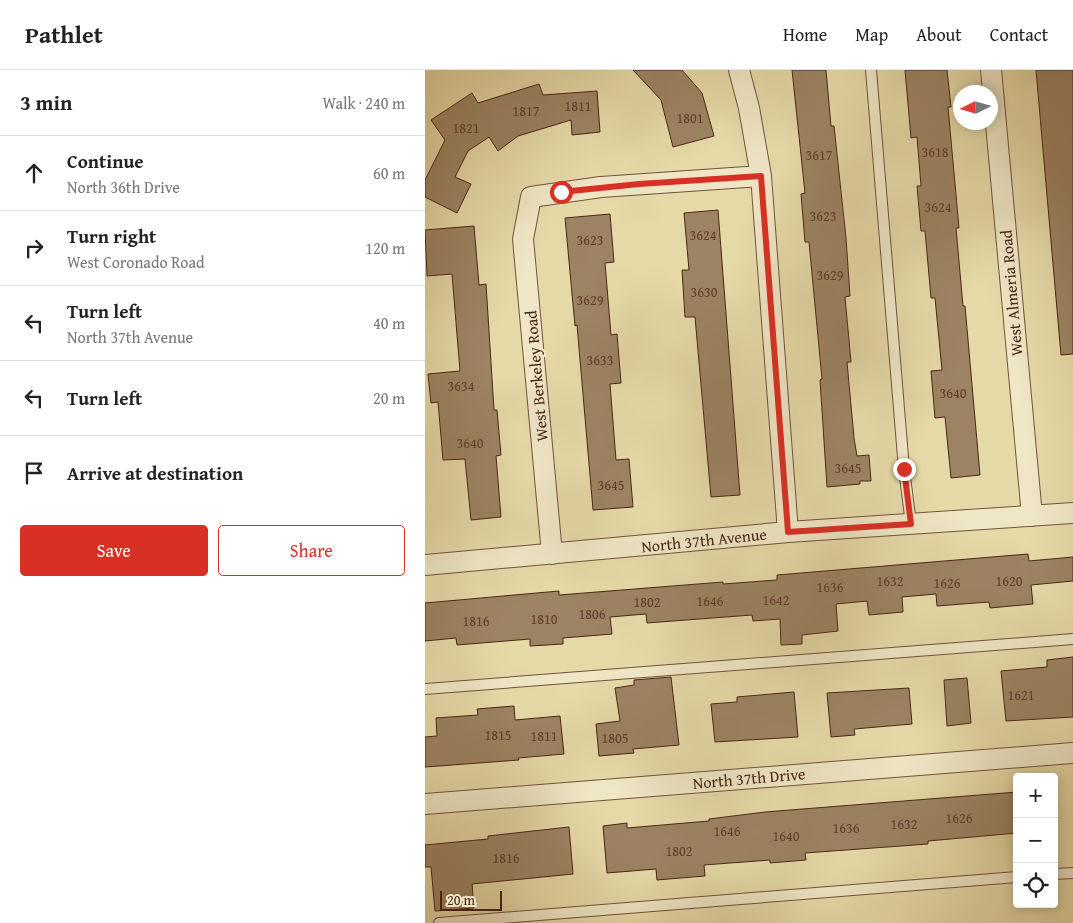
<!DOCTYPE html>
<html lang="en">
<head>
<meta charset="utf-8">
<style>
  body { margin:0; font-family:"Gentium Book Plus",serif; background:#f2f2f2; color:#222 }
  .controls { position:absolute; right:15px; bottom:15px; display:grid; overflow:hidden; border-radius:5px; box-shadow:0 2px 12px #0003 }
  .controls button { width:45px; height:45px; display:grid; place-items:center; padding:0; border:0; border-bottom:1px solid #e0e0e0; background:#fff; color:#222; font:25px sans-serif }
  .compass { position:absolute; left:528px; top:15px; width:45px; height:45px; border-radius:50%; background:#fff; box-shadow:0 2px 12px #0003; rotate:265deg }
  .scale { position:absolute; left:15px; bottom:12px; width:62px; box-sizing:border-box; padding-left:5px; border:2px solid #4b2618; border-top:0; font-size:14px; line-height:18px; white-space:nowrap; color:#4b2618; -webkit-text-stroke:4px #efe6c6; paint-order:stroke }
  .stop { position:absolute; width:15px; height:15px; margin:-11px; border:4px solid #d93025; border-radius:50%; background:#fff }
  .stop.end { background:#d93025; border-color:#fff; box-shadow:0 1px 5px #0008 }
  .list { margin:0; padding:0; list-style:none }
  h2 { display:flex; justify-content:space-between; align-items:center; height:65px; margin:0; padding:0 20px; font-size:21px }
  h2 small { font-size:16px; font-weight:400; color:#767676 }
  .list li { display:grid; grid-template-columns:32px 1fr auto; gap:15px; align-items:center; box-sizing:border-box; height:75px; padding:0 20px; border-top:1px solid #e0e0e0 }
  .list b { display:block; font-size:19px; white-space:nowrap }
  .list p { margin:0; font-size:16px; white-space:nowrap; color:#767676 }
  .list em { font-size:16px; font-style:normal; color:#767676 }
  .actions { display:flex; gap:10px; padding:15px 20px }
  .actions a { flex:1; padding:11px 0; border:1px solid #d93025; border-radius:5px; text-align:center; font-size:18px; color:#d93025 }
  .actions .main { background:#d93025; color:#fff }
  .icon { flex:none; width:28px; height:28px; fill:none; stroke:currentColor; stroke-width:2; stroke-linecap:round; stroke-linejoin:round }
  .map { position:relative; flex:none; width:648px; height:853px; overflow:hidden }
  header { display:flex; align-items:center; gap:30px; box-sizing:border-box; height:70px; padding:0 25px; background:#fff; border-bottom:1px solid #e0e0e0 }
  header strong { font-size:24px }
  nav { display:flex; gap:28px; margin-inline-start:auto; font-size:18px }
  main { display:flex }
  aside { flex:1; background:#fff }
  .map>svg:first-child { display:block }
  .building { fill:#9c8363; stroke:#4b2618 }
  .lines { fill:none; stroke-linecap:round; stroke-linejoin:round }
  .service-casing { stroke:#72533c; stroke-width:12 }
  .minor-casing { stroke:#72533c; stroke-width:22 }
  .service { stroke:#efe6c6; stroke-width:10 }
  .minor { stroke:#efe6c6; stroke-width:20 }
  .route { stroke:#d93025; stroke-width:6 }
  .labels { text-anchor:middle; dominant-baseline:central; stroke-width:5; stroke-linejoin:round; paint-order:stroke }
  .number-label { font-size:14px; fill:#5f3d2b }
  .street-label { font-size:16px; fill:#4b2618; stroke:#efe6c6 }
</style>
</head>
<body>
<header>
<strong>Pathlet</strong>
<nav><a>Home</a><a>Map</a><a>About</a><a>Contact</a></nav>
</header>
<main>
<aside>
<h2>3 min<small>Walk · 240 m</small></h2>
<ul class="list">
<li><svg class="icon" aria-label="ahead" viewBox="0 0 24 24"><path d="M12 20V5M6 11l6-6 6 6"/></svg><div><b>Continue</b><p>North 36th Drive</p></div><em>60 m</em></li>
<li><svg class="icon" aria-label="right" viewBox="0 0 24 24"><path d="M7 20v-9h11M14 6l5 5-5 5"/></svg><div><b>Turn right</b><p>West Coronado Road</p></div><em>120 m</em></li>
<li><svg class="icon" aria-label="left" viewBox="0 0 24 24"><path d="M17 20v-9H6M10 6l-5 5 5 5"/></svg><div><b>Turn left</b><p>North 37th Avenue</p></div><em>40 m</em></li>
<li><svg class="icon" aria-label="left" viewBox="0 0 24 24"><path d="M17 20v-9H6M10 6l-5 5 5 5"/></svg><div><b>Turn left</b></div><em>20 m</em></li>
<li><svg class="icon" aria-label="arrive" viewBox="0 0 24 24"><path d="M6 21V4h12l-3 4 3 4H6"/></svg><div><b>Arrive at destination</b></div></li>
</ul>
<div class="actions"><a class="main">Save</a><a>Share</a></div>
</aside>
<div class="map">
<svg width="648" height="853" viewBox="0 0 648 853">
  <rect width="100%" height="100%" fill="#e6d9a8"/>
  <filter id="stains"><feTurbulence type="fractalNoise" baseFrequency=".004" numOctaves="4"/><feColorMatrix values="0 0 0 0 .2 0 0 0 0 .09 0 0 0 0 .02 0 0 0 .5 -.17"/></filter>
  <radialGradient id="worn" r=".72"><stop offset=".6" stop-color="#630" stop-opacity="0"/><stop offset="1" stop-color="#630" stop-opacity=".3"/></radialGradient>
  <path class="building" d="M208,0h49l20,23 12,43 -41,11 -12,-47z
    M367,0h34l5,56h3l12,112 4,58 -5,1 6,65h-4l7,76 3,18 12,-1 2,26h-11v3l-33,3 -7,-107 2,-1 -13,-137h-4l-4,-48 4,-1z
    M480,0h42l4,37h-3l11,121h-3l7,78h2l15,169 -29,3 -6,-61 -10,1 -4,-47 11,-1 -7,-72h-4l-6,-67h-4l-4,-45h4l-4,-49 -6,1z
    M611,0h37v284l-12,1z
    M114,14l4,11 54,-4 3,41 -28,3 -1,-15 -53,16 -20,15 -9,-14 -21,14 -13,26 16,7 -14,29 -32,-16v-17l20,-40 -14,-20 41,-27 6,10z
    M293,140l22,285 -29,2 -16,-180h-10l-3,-47h7l-5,-57z
    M185,144l4,48 -9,1 6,72 6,-1 4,49 -11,1 6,76 13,-1 4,48 -40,3 -16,-185 -2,1 -10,-108z
    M49,156l5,59 7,-1 8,126h3l4,45 -5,1 5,61 -30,3 -6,-61 -22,1 -5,-58 -7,1 -3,-29 32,-3 -8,-97 -25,2 -2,-46z
    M603,484l1,7 44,-4v24l-42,4 2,19 -43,4 -1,-6 -52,4 -1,-12 -34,3 1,15 -34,3 -2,-14 -31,3 2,27 -36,4v9l-21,1 -1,-26 -27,2 -1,-6 -105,8 -1,-9 -36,3 2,17 -49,4v6l-33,2v-7l-73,6 -1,-7 -31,3v-38l134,-12v4l164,-13v2l54,-4v-5z
    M648,587v60l-67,4 -5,-50 46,-4v-7z
    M246,607l8,68 -46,4 1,4 -35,3 -3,-32 24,-3 -5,-33 19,-3v-5z
    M542,608l4,45 -24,3 -3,-46z
    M484,618l3,36 -58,5 1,6 -24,2 -4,-44z
    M369,622l4,45 -83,5 -4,-38 26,-2v-5z
    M89,636l1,14 45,-4 4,38 -46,4 1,2 -94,7v-30l12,-1 -1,-18 42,-3 -1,-6z
    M592,722v41l-89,8v3l-123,9 1,7 -36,3v-3l-66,5 1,11 -48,4 -1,-11 -49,4 -4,-47 24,-3v5l82,-7v-2l56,-7z
    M144,757l4,47 -101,10 2,24 -39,3 -4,-44h-6v-22l63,-6v-3z"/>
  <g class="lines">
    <g class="service-casing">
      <path id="service" d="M446,0l33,399 7,55
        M0,619l648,-50
        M629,804l19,-1
        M14,853l578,-46"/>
    </g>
    <g class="minor-casing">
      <path id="minor" d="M314,0l10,38 12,68 27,356
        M566,0l41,446
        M127,484l-29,-315 8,-42 70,-10 160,-11
        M0,495l363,-33 285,-19
        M0,734l648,-51"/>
    </g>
    <use href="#service" class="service"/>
    <use href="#minor" class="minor"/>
  </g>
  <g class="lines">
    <path class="route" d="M136,122l78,-8 122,-8 27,356 123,-8 -7,-55"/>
  </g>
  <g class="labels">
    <g class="number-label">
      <text x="153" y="36">1811</text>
      <text x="101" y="41">1817</text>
      <text x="265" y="48">1801</text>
      <text x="41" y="58">1821</text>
      <text x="510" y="82">3618</text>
      <text x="394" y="85">3617</text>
      <text x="513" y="137">3624</text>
      <text x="398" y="146">3623</text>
      <text x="278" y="165">3624</text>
      <text x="165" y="170">3623</text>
      <text x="405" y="205">3629</text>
      <text x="279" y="222">3630</text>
      <text x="165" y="230">3629</text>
      <text x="175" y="290">3633</text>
      <text x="36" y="316">3634</text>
      <text x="528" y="323">3640</text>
      <text x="45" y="373">3640</text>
      <text x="423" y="398">3645</text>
      <text x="186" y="415">3645</text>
      <text x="465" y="511">1632</text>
      <text x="584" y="511">1620</text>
      <text x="522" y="513">1626</text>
      <text x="405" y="517">1636</text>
      <text x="351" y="530">1642</text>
      <text x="285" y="531">1646</text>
      <text x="222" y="532">1802</text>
      <text x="167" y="544">1806</text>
      <text x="119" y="549">1810</text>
      <text x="51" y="551">1816</text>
      <text x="596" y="625">1621</text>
      <text x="73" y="665">1815</text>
      <text x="119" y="666">1811</text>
      <text x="190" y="668">1805</text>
      <text x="534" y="748">1626</text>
      <text x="479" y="754">1632</text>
      <text x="421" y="758">1636</text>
      <text x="302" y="761">1646</text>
      <text x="361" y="766">1640</text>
      <text x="254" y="781">1802</text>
      <text x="81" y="788">1816</text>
    </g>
    <g class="street-label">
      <text transform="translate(586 223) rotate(-95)">West Almeria Road</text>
      <text transform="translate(111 306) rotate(-95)">West Berkeley Road</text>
      <text transform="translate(279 470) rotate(-6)">North 37th Avenue</text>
      <text transform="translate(324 708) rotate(-5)">North 37th Drive</text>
    </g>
  </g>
  <rect width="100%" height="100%" filter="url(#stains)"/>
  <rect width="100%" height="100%" fill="url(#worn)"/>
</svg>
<div class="controls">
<button>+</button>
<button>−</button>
<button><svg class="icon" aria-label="locate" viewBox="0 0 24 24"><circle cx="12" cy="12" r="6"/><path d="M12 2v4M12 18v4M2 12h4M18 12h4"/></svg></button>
</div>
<svg class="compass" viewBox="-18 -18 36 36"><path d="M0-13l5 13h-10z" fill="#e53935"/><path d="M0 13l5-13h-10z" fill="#767676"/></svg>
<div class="scale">20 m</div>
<div class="stop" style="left:136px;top:122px"></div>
<div class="stop end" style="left:479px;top:399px"></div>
</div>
</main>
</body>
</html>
